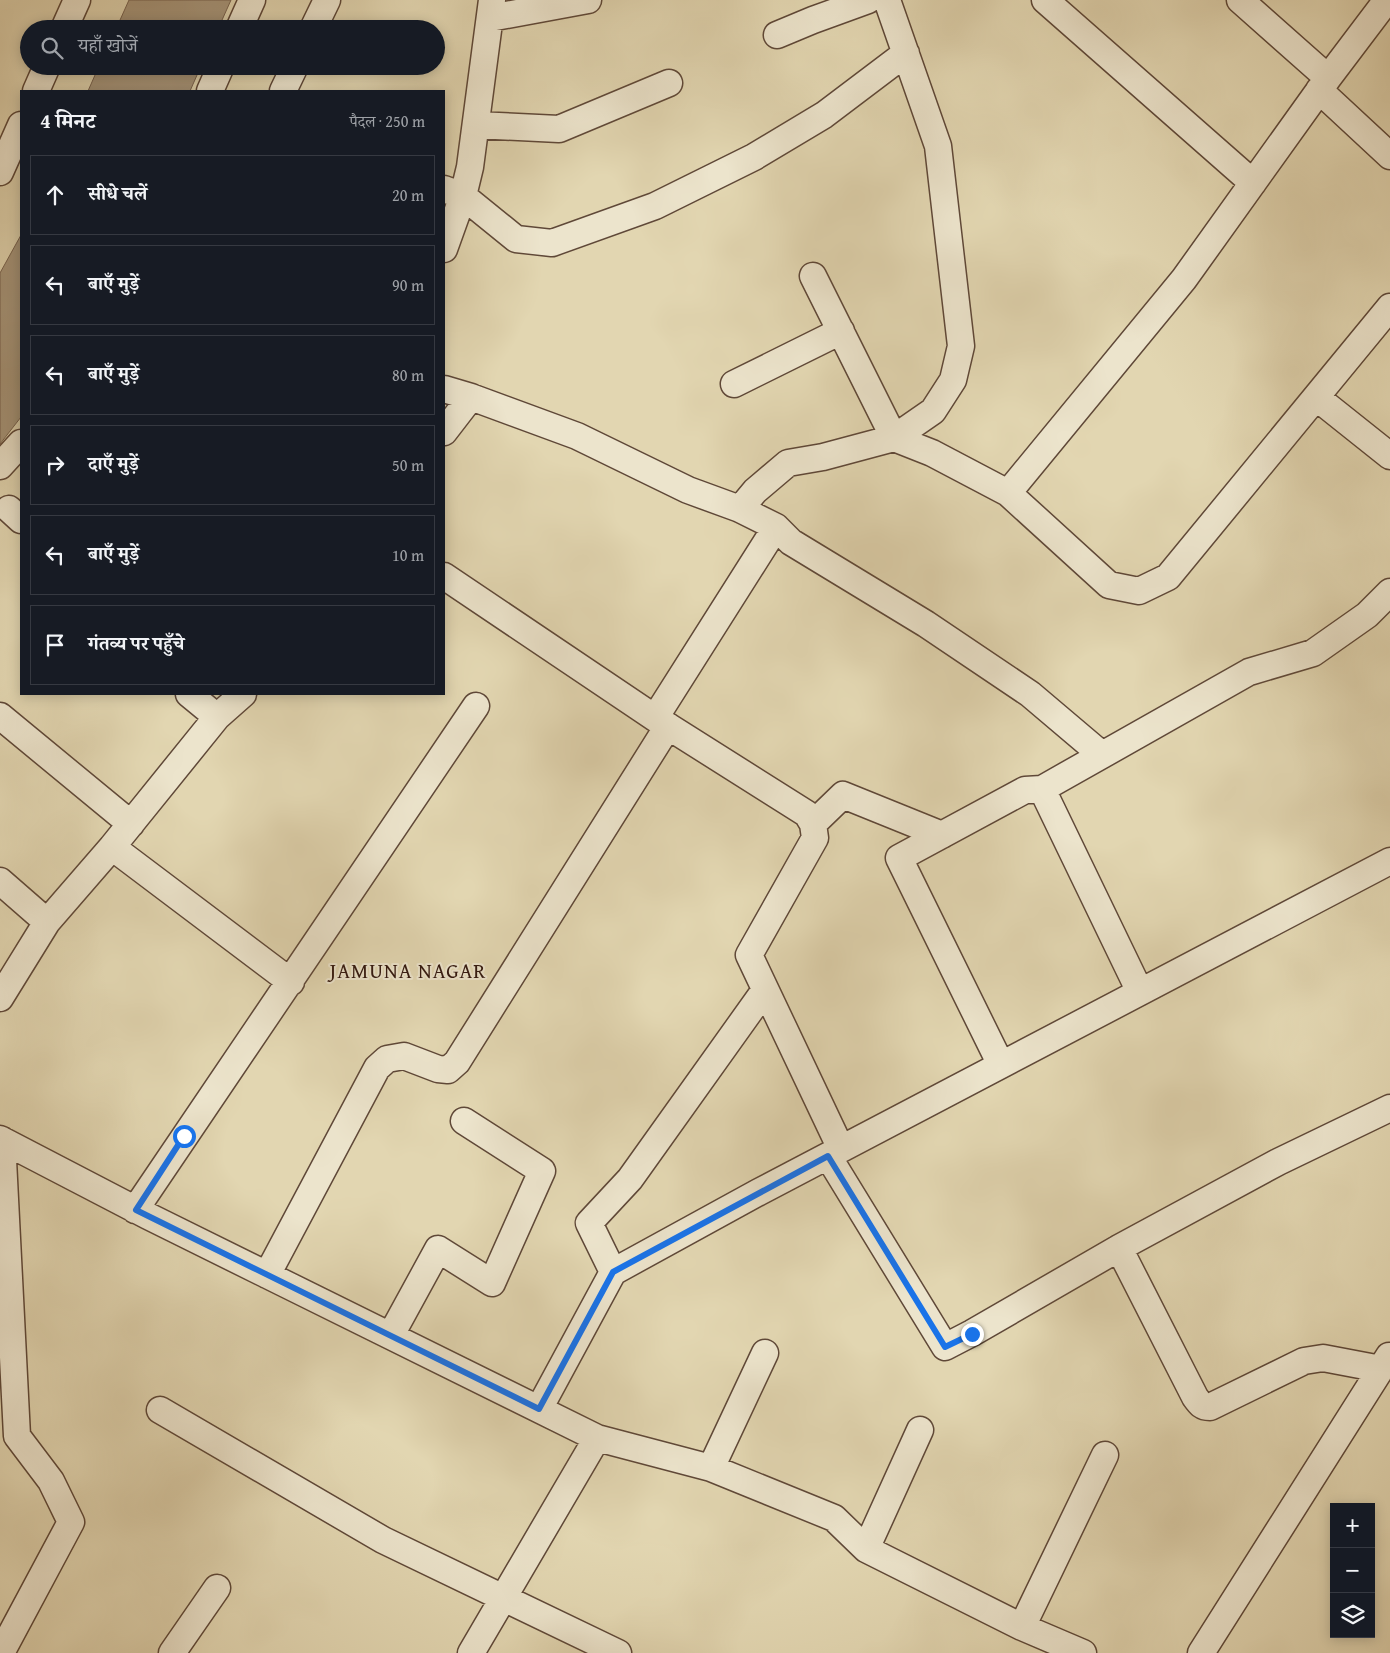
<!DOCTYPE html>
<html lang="hi">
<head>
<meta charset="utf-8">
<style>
  body { margin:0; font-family:"Gentium Book Plus","Noto Serif Devanagari",serif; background:#20242c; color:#f1f3f6 }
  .controls { position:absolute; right:15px; bottom:15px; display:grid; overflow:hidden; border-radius:0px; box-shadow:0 2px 12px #0003 }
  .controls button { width:45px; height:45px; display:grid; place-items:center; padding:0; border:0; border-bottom:1px solid #363941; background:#171b24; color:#f1f3f6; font:25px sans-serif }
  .stop { position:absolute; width:15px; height:15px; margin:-11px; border:4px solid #1a73e8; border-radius:50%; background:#fff }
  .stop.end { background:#1a73e8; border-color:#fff; box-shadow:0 1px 5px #0008 }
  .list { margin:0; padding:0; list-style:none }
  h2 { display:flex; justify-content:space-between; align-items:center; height:65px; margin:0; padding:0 20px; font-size:21px }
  h2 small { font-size:16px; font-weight:400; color:#9ea1a6 }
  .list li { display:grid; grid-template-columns:32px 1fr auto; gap:15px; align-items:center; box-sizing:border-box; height:80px; margin:0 10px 10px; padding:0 10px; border:1px solid #363941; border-radius:0px }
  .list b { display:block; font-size:19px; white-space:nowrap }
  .list em { font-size:16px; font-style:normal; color:#9ea1a6 }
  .icon { flex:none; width:28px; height:28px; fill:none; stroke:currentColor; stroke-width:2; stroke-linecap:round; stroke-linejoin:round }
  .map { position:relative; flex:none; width:1390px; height:1653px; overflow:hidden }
  .search { position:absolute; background:#171b24; box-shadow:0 2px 12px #0003; left:20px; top:20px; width:425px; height:55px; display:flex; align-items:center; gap:12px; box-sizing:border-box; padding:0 18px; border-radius:28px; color:#9ea1a6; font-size:19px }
  .panel { position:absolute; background:#171b24; box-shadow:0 2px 12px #0003; left:20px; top:90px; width:425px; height:605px; border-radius:0px }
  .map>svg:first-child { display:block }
  .water { fill:#a6957a; stroke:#78634f }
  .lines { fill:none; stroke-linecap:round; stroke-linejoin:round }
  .minor-casing { stroke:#5f4838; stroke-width:29 }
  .minor { stroke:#ece4cc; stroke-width:26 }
  .route { stroke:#1a73e8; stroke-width:6 }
  .labels { text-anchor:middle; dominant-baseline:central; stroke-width:4; stroke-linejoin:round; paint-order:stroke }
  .neighbourhood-label { font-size:21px; letter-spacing:1px; fill:#33180f; stroke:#ece4cc }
</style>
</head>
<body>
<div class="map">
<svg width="1390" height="1653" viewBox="0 0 1390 1653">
  <rect width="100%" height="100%" fill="#e2d6b1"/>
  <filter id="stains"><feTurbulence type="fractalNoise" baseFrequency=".004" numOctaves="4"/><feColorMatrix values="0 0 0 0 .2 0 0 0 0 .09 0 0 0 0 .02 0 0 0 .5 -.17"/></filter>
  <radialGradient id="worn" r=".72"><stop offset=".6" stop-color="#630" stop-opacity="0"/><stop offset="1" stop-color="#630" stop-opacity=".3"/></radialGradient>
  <path class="water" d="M129,0h102l-13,29h-102z
    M99,66h102l-11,25h-102z
    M21,235v182l-21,27v-171z"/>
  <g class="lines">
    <g class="minor-casing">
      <path id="minor" d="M1045,0l208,183
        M1240,0l88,78 59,-78
        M490,18l98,-18
        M64,29l13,-29
        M239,29l13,-29
        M313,29l14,-29
        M777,35l36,-15 55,-20
        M1328,78l-144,201 -176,214 101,92 30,6 29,-14 222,-270
        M1319,90l71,66
        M36,91l11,-25
        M210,91l11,-25
        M283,91l12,-25
        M476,125l83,4 110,-46
        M0,172l21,-47
        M444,189l19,7 53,43 36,4 103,-37 99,-49 70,-42 82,-62
        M444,249l19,-53 7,-29 22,-167
        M813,276l81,162 38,15 76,40
        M734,384l107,-53
        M444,389l27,8
        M1316,397l74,59
        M444,432l27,-35 106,39 111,54 52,19 36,18 15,15 135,82 104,70 72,61
        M0,466l21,-23
        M9,509l12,11
        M740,509l15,-18 33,-28 35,-6 71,-19 39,-27 20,-31 8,-34 -23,-200 -51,-146
        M444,576l211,142 152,96 6,10 2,14 -66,117 92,194
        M189,694l28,23
        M0,716l131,108
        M655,718l121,-191
        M813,824l30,-29 99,40
        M112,847l179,135
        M0,881l47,41
        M1140,992l-98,-203 207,-117 64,-19 54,-38 23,-23
        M0,998l47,-76 65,-75 105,-130 26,-23
        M1001,1065l-102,-207 126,-68 17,-1
        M0,1139l148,77 449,222 114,30 123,50 32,31 156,78 61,26
        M828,1156l117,191 27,-14 147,-85 159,-86 112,-54
        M135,1210l341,-504
        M1119,1248l76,149c5,7 7,10 15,10l94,-46 19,-3 58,11
        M613,1272l-24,-49 41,-44 135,-189
        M267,1275l110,-207 10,-9 17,-3 34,13 10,1 9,-8 211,-336
        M391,1335l47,-86 54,34 50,-112 -78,-50
        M539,1409l74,-137 146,-80 631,-331
        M160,1410l223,130 235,113
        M711,1468l54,-115
        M866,1549l54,-119
        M1022,1627l83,-172
        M1,1653l70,-131 -20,-41 -34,-45 -15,-296
        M172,1653l45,-65
        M471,1653l126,-215
        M1201,1653l188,-297"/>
    </g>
    <use href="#minor" class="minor"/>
  </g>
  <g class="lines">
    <path class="route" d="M184,1136l-48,74 403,199 74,-137 215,-116 117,191 27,-13"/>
  </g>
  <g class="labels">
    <g class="neighbourhood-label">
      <text x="408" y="970">JAMUNA NAGAR</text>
    </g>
  </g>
  <rect width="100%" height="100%" filter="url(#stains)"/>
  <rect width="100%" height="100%" fill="url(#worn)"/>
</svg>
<div class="controls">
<button>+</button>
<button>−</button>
<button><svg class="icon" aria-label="layers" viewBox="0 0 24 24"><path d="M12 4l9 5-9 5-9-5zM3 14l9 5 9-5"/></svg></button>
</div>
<div class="stop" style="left:184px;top:1136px"></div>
<div class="stop end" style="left:972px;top:1334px"></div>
<div class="search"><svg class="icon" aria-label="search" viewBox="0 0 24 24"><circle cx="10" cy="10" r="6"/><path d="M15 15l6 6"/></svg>यहाँ खोजें</div>
<section class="panel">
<h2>4 मिनट<small>पैदल · 250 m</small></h2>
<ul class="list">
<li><svg class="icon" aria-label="ahead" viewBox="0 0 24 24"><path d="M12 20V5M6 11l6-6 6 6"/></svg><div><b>सीधे चलें</b></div><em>20 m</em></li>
<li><svg class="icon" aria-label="left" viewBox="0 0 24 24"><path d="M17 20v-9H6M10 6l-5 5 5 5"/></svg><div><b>बाएँ मुड़ें</b></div><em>90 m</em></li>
<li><svg class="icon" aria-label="left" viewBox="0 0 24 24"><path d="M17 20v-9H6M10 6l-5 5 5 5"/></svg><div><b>बाएँ मुड़ें</b></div><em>80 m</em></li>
<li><svg class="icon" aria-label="right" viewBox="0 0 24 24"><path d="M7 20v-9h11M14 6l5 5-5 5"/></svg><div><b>दाएँ मुड़ें</b></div><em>50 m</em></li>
<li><svg class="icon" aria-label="left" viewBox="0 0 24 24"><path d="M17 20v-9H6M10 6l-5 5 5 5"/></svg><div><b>बाएँ मुड़ें</b></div><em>10 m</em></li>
<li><svg class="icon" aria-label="arrive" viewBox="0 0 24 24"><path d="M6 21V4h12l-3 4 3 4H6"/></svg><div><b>गंतव्य पर पहुँचे</b></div></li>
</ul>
</section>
</div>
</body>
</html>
